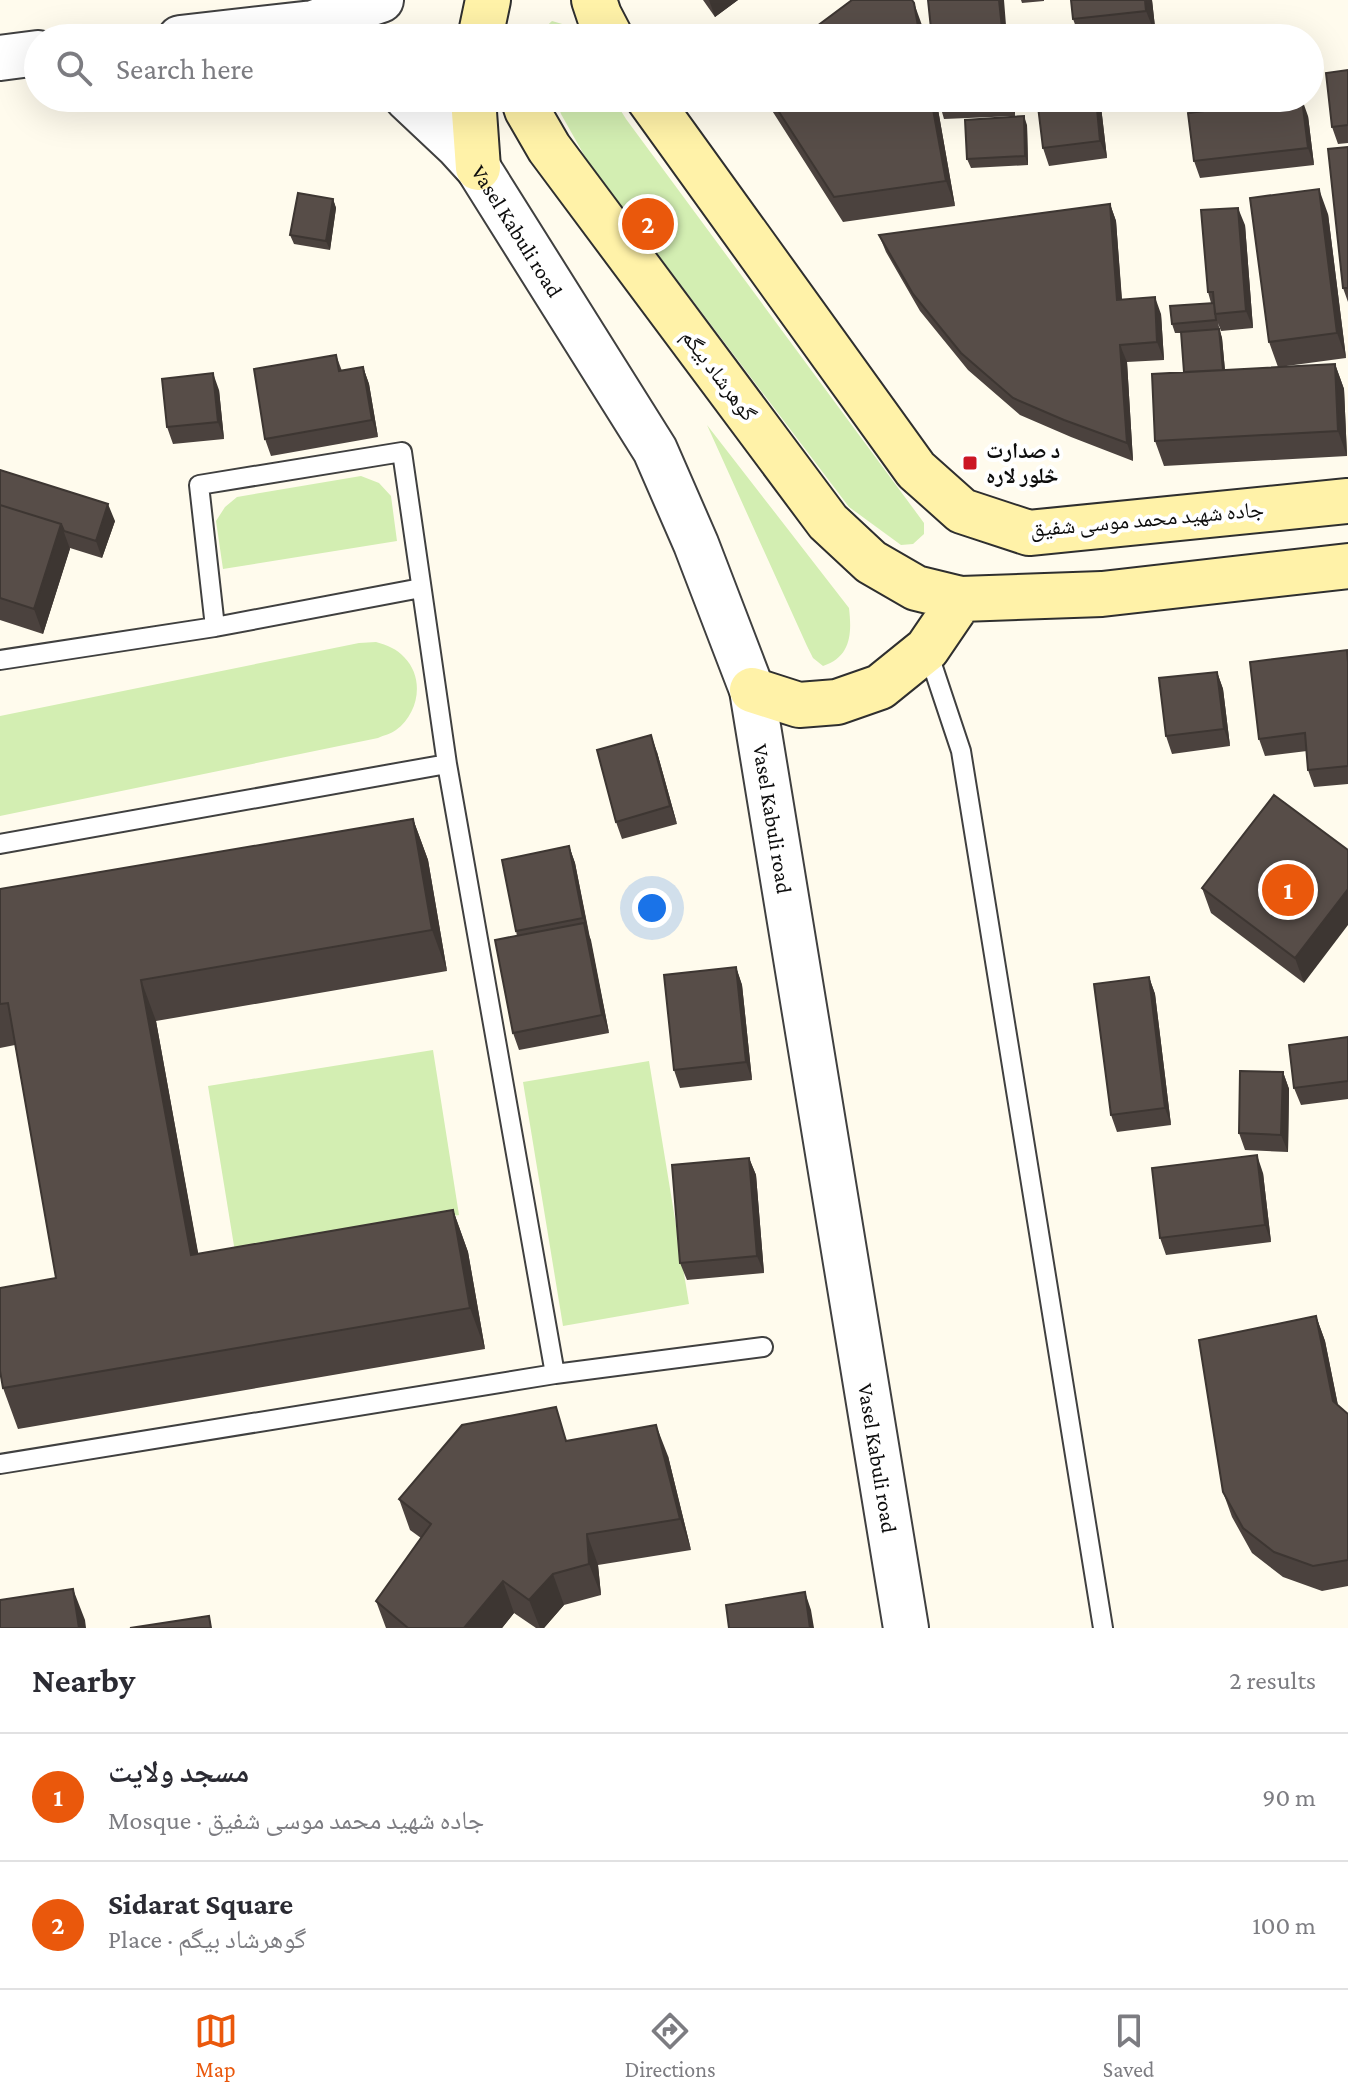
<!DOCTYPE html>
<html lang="en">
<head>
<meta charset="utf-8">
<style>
  body { margin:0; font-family:"Crimson Pro","Noto Naskh Arabic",serif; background:#f2f2f3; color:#2b2b33 }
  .you { position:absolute; left:652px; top:908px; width:28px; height:28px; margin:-20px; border:6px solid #fff; border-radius:50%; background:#1a73e8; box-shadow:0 0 0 12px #1a73e833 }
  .badge { display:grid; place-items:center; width:52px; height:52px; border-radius:50%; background:#ea580c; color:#fff; font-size:26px; font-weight:700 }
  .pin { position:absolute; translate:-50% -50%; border:4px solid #fff; box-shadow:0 2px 8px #0006 }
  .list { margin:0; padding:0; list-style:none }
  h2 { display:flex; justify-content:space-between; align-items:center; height:104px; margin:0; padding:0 32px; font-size:34px }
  h2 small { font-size:26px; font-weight:400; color:#7c7c81 }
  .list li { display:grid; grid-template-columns:52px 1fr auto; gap:24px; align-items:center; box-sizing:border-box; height:128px; padding:0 32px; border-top:2px solid #e1e1e2 }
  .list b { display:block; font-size:30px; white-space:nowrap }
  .list p { margin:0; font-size:26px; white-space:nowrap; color:#7c7c81 }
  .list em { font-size:26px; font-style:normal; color:#7c7c81 }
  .icon { flex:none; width:44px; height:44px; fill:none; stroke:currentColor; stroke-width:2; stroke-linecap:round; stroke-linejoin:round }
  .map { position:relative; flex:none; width:1348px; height:1628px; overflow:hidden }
  .search { position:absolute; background:#fff; box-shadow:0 8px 32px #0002; left:24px; right:24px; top:24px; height:88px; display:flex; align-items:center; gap:20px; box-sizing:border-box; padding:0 28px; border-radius:44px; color:#7c7c81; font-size:30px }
  .sheet { height:360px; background:#fff }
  nav { display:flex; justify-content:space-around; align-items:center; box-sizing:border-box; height:112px; border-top:2px solid #e1e1e2; background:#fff; font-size:22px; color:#7c7c81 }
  nav a { display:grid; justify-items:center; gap:4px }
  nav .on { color:#ea580c }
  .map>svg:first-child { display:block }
  .green { fill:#d3eeb2 }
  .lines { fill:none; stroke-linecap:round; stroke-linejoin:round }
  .service-casing { stroke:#404040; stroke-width:22 }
  .tertiary-casing { stroke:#404040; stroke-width:48 }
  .secondary-casing { stroke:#2f2f2f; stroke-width:48 }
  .service { stroke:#fff; stroke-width:18 }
  .tertiary { stroke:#fff; stroke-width:44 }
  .secondary { stroke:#fff2a8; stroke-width:44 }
  .wall { fill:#4b423e }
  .shaded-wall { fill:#3d3632 }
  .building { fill:#574d48; stroke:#3d3632; stroke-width:2 }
  .poi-dot { fill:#cc1625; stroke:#fff; stroke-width:3 }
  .labels { text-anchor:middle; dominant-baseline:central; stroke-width:8; stroke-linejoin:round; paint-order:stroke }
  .street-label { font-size:22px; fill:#0d0d0d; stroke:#fff }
  .poi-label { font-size:22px; font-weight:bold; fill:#0d0d0d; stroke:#fff; text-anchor:start }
</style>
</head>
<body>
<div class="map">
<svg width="1348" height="1628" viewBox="0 0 1348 1628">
  <rect width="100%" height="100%" fill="#fffbed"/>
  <path class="green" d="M552,21l17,5 7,12h-38l-1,-3z
    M555,98h58l13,21 298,404v11l-11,10 -12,1 -52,-38 -261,-345 -27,-48z
    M707,425l142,183c3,26 2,49 -26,58l-10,-8 -6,-12z
    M361,476l18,7 12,13 6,45 -174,28 -7,-48 9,-14 12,-10z
    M376,642c11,3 21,7 28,15 21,21 15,56 -8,73 -5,4 -12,5 -18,8l-378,78v-100l359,-73z
    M433,1050l26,165 -224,37 -27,-166z
    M649,1061l40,243 -126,22 -40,-244z"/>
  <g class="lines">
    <g class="service-casing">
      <path id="service" d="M215,627l206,-39
        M927,649l34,102 142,877
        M0,660l215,-33 -16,-142 203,-33 45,312 -447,80
        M447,764l108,610
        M0,1464l555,-90 208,-27"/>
    </g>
    <g class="tertiary-casing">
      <g id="tertiary">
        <path d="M180,38l133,-15 68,-23"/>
        <path d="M0,58l38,-5"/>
        <path id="s1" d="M407,98l51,48 20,22 177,282 41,94 56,146 154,938"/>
      </g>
    </g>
    <g class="secondary-casing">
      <path id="secondary" d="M594,0l5,15 12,23
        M480,38l8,-38
        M473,98l5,70
        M523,98l4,12 22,38 279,374 43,40 45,26 45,11 141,-5 246,-28
        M648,98l268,372 46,41 67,22 319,-32
        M752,690l47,15 38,-3 43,-15 47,-38 34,-50"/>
    </g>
    <use href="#service" class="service"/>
    <use href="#tertiary" class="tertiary"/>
    <use href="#secondary" class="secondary"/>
  </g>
  <path class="wall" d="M703,0h35l-23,17z
    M1021,0h23v1l-22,2z
    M1152,0l4,36 -20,2h-56l-7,-19z
    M1348,70v73l-10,1 -6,-17z
    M764,98h172l19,108 -112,16z
    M938,98h76l1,18 -71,3z
    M1100,98l7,60 -58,8 -6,-18z
    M1308,116l6,49 -114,13 -6,-17z
    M1027,125l1,40 -57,3 -4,-9z
    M1348,147v155l-5,-14z
    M333,199l3,9 -6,42 -36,-6 -4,-9z
    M1110,204l6,17 6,78 39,15 3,46 -37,2 6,99 -62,-24 -51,-22 -52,-45 -48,-59 -34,-59 -7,-17z
    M1328,214l18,144 -67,9 56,-3 9,25 3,67 -183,10 -9,-25 29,-69 -3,-39h-6l-3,-9 39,-21 -3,-11 37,-67 8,103 -32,3 -3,-8 4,15 3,32 53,-3 -9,-25z
    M336,355l6,16 21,-4 6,17 9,53 -107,19 -6,-17z
    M219,390l5,49 -51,5 -6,-17z
    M0,470l115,51 -13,37 -32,-10 -27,86 -43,-14z
    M1348,654v130l-34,3 -6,-17 -1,-19 -42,5 -6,-17z
    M1217,672l6,17 7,57 -58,8 -6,-18z
    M657,752l20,72 -55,15 -6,-17z
    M1274,795l30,188 -93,-70 -9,-25z
    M413,819l15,41 19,111 -291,50 42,233 255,-44 15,42 17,97 -467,80 -15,-41 53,-110 -41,-233 -15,3v-159z
    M569,846l6,17 34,170 -90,17 -6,-17 4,-97 -1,-5z
    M736,967l6,18 10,95 -72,8 -6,-18z
    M1149,977l6,17 16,131 -54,7 -6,-17z
    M1348,1037v62l-47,6 -7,-17z
    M1283,1072l6,17 -1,63 -43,-2 -6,-17z
    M749,1158l7,17 8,98 -77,7 -7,-17z
    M1263,1173l8,69 -105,13 -6,-17z
    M1316,1316l9,25 13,64 10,9v172l-26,5 -39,-14 -31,-24 -20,-36 -9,-25z
    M568,1440l100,16 23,94 -93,15 3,30 -37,10 -20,23h-8l-22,-15 -12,15h-116l-10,-27 45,-63 -11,-8 -11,-31z"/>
  <path class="shaded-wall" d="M709,0h29l-23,17z
    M999,0h5l3,38h-4z
    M1145,0h7l4,36 -10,-25z
    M914,3l9,25 2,10h-5z
    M931,98h5l19,108 -9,-25z
    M1009,98h5l1,18z
    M1096,98h4l7,60 -7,-17z
    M1302,99l6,17 6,49 -6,-17z
    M1024,116l3,9 1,40 -3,-9z
    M1319,189l9,25 18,144 -9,-25z
    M333,199l3,9 -6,42 -4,-9z
    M1110,204l6,17 7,96 -6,-17z
    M1238,208l7,17 8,103 -7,-17z
    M1155,297l6,17 3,46 -7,-18z
    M1219,329l3,9 4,44 -3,-9z
    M1120,345l7,17 6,99 -6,-18z
    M1335,364l9,25 3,67 -9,-25z
    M363,367l6,17 9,53 -6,-17z
    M213,373l6,17 5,49 -6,-17z
    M108,504l7,17 -13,37 -6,-17z
    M61,524l9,25 -27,85 -9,-25z
    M1217,672l6,17 7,57 -6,-17z
    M651,735l6,17 20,72 -7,-18z
    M413,819l15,41 19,111 -15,-41z
    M569,846l6,17 14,72 -6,-17z
    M1348,889v36l-44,58 -9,-25z
    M584,923l7,17 18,93 -7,-18z
    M736,967l6,18 10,95 -6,-18z
    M1149,977l6,17 16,131 -6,-17z
    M141,980l15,41 50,275 -15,-41z
    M1283,1072l6,17 -1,63 -7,-17z
    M1257,1155l6,18 8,69 -6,-17z
    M749,1158l7,17 8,98 -7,-17z
    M453,1210l15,42 17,97 -15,-41z
    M1316,1316l9,25 17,85 -9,-25z
    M656,1425l12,31 23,94 -11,-31z
    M587,1534l11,31 3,30 -12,-31z
    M553,1574l11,31 -20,23h-4l-11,-28z
    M503,1581l11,32 -12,15h-38z
    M73,1589l12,31 1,8h-7z
    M805,1592l6,18 3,18h-4z"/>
  <path class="building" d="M852,0h60l2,3 6,35h-119z
    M928,0h71l4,38h-71z
    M1071,0h74l1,11 -73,8z
    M1348,70v55l-16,2 -6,-54z
    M770,98h161l15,83 -112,16z
    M938,98h71v1l-71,3z
    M1037,98h59l4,43 -57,7z
    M1302,99l6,49 -114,13 -6,-48z
    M1024,116l1,40 -58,3 -2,-39z
    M1348,147v141h-5l-15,-139z
    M1319,189l18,144 -68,9 -19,-144z
    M298,193l35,6 -7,42 -36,-6z
    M1110,204l7,96 38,-3 2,45 -37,3 7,98 -63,-23 -51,-22 -52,-45 -48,-59 -34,-59z
    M1238,208l8,103 -31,3 -2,-22h-5l-7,-82z
    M1214,303l2,17 -44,4 -2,-18z
    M1219,329l4,41 -39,2 -3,-40z
    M336,355l3,16 24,-4 9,53 -107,19 -11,-70z
    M1335,364l3,67 -183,10 -3,-67z
    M213,373l5,49 -51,5 -5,-48z
    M0,470l108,34 -12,37 -32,-10 -3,-7 -61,-19z
    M0,505l61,19 -27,85 -34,-11z
    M1347,650l1,12v104l-40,4 -3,-37 -46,6 -9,-77z
    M1217,672l7,57 -58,7 -7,-58z
    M651,735l19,71 -54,16 -19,-72z
    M1274,795l74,55v39l-53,69 -93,-70z
    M413,819l19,111 -291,50 50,275 262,-45 17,98 -467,80 -3,-17v-83l56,-10 -48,-275 -8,1v-115z
    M569,846l14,72 -67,13 -14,-71z
    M584,923l18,92 -89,18 -18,-93z
    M736,967l10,95 -72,8 -10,-95z
    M1149,977l16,131 -54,7 -17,-131z
    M1348,1037v44l-54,7 -5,-43z
    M1240,1071l43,1 -2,63 -42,-2z
    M1257,1155l8,70 -105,13 -8,-70z
    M749,1158l8,98 -77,7 -8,-98z
    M1316,1316l17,85 15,13v146l-35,6 -39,-14 -31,-24 -20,-36 -24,-152z
    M556,1407l10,34 90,-16 24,94 -93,15 2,30 -36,10 -24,26 -26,-19 -39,47h-56l-32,-27 55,-77 -32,-25 63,-74z
    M73,1589l6,39h-79v-28z
    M805,1592l5,36h-81l-3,-23z
    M209,1616l2,12h-81z"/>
  <rect class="poi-dot" x="962" y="455" width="16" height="16" rx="4"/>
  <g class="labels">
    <g class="street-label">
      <text stroke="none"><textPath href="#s1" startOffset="174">Vasel Kabuli road</textPath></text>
      <text transform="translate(719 375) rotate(53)">گوهرشاد بیگم</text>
      <text transform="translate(1147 519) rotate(-5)">جاده شهید محمد موسی شفیق</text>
      <text stroke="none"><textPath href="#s1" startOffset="822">Vasel Kabuli road</textPath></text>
      <text stroke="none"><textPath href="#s1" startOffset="1470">Vasel Kabuli road</textPath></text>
    </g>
    <g class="poi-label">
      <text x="986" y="450">د صدارت<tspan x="986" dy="25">څلور لاره</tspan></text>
    </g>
  </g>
</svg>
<div class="you"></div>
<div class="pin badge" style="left:1288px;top:890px">1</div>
<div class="pin badge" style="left:648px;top:224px">2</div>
<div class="search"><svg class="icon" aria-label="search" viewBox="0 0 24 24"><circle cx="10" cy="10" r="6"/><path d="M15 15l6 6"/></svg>Search here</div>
</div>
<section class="sheet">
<h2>Nearby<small>2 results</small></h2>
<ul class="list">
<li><span class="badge">1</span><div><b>مسجد ولایت</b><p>Mosque · جاده شهید محمد موسی شفیق</p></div><em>90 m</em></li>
<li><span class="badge">2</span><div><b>Sidarat Square</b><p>Place · گوهرشاد بیگم</p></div><em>100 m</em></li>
</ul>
</section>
<nav>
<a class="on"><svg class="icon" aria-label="map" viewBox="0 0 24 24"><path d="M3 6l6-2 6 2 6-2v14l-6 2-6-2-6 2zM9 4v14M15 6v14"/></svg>Map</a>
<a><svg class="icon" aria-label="directions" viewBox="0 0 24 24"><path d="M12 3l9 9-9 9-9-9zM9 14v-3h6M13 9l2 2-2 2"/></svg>Directions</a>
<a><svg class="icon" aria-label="saved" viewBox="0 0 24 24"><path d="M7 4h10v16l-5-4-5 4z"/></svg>Saved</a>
</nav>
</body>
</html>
